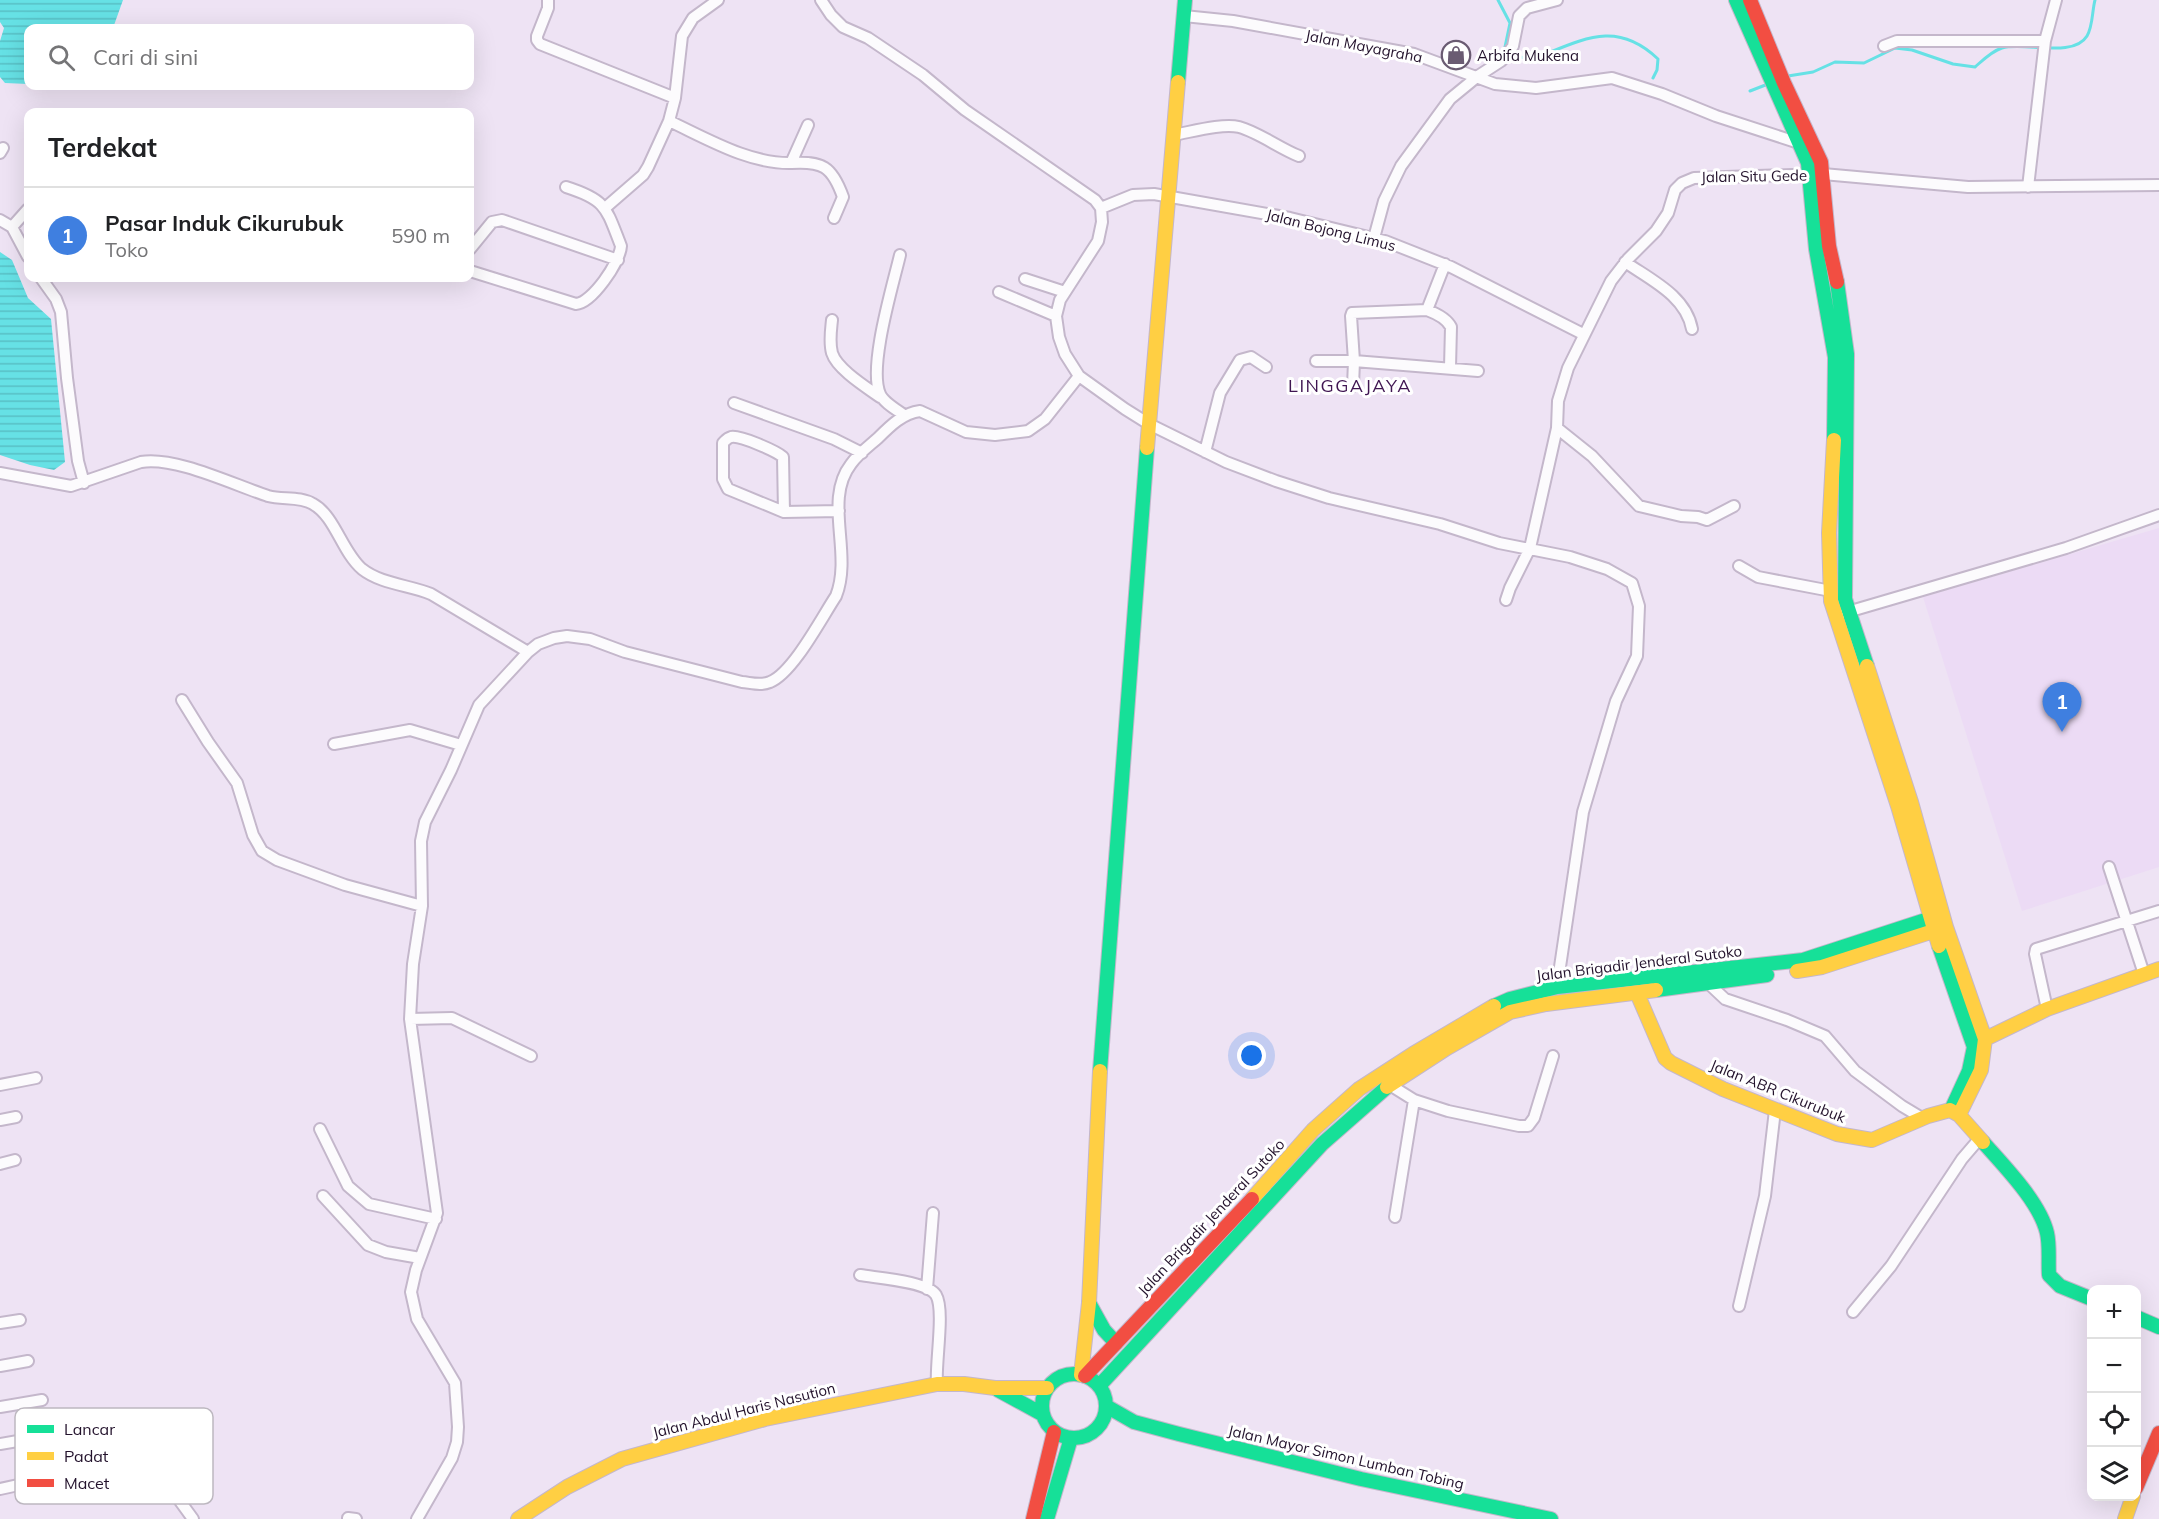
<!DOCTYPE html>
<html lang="id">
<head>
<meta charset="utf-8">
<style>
  body { margin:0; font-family:Mulish,sans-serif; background:#f6f6f6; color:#202124 }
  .controls { position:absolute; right:18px; bottom:18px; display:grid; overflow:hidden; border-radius:12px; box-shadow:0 6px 24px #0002 }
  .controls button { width:54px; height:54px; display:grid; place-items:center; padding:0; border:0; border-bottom:2px solid #e0e0e0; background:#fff; color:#202124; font:30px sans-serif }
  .you { position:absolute; left:1252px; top:1056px; width:21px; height:21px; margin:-15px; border:4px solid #fff; border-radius:50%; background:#1a73e8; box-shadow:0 0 0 9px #1a73e833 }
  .badge { display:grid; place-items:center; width:39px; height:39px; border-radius:50%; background:#6a5b72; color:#fff; font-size:20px; font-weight:700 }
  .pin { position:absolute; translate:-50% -50px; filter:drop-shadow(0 2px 3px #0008) }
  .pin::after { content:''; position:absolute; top:32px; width:21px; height:18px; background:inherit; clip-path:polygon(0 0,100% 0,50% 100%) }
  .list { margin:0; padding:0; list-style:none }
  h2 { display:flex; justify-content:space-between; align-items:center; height:78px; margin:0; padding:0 24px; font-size:26px }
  h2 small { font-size:20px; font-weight:400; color:#757577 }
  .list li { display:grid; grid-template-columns:39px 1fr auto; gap:18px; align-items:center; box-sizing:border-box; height:96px; padding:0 24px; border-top:2px solid #e0e0e0 }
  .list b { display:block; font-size:22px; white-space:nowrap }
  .list p { margin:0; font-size:20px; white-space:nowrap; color:#757577 }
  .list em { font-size:20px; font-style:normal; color:#757577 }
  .icon { flex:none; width:33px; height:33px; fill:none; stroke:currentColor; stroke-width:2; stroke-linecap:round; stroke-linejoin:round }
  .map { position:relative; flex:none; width:2159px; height:1519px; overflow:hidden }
  .search { position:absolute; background:#fff; box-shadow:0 6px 24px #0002; left:24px; top:24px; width:450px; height:66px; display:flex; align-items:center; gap:15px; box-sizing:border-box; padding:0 21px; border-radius:12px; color:#757577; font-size:22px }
  .panel { position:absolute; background:#fff; box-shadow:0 6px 24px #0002; left:24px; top:108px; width:450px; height:174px; border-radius:12px }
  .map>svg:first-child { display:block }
  .built { fill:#ecdbf5 }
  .water { fill:url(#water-rules) }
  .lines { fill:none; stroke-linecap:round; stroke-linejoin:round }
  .stream { stroke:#66e1e5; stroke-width:3 }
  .street-casing { stroke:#c4b7cb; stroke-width:14 }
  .fast-casing { stroke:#c4b7cb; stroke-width:16 }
  .slow-casing { stroke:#c4b7cb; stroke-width:16 }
  .jam-casing { stroke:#c4b7cb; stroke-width:16 }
  .street { stroke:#fcfbfd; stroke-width:10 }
  .fast { stroke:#16e098; stroke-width:14 }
  .slow { stroke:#ffcf43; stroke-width:14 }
  .jam { stroke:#f24e42; stroke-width:14 }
  .labels { text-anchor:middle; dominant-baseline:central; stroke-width:6; stroke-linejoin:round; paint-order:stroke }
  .street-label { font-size:15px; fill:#23122c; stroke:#fff }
  .poi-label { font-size:15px; fill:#23122c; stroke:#fff; text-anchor:start }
  .quarter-label { font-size:18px; letter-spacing:1.5px; fill:#401652; stroke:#fff }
  .key { fill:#fff; stroke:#bdb8c0; stroke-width:1.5 }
  .key-label { font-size:16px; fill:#23122c }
</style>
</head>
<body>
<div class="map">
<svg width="2159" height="1519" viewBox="0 0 2159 1519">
  <defs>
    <pattern id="water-rules" width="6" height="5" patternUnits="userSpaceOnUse" patternTransform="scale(1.5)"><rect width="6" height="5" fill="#66e1e5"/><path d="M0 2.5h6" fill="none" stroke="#58c0c5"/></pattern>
  </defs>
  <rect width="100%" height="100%" fill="#eee3f4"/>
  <path class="built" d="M2159,528v339l-137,44 -99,-314z"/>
  <path class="water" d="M0,0h123l-10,28h-85v56l-23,-1 -5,-6v-36l4,-13 -4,-6z
    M0,252l12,8 16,38 23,21 14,143 -11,8 -24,-5 -30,-10z"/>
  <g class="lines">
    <path class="stream" d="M1498,0l12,23 -5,24c4,3 7,7 11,9 11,4 22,0 32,-3 42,-17 72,-30 110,6l-1,11 -4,8
      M1788,76l25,-4 22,-10 29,1 31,-15 17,2 41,14 22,3c8,-7 17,-16 27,-19 21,-7 71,11 85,-12 6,-10 5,-25 8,-36
      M1750,91l18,-7"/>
    <g class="street-casing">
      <path id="street" d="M548,0v8l-11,28v4l3,4 135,54
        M821,0l10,15 12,12 25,11 55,37 42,35 130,90 6,8 1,14 -4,19 -38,59 -4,16 3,21 6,17 14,22 46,33 24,15 77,38 50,19 53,17 111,26 59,19 71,14 37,12 25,14 7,23 -2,50 -21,45 -33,111 -26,175
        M1184,16l49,5 181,33 81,30 41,4 76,-10 50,16 54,22 86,28
        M1884,46l13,-5h148
        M669,121c37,17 80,43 122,42l17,-38
        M1173,135c18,-3 49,-12 66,-8 19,5 40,21 60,29
        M0,153l3,-5
        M791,163c31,-2 41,3 52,34l-9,21
        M2028,187l17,-146 11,-41
        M605,208l38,-33 5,-8 21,-46 6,-23 7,-62 11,-18 25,-18
        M1101,208l32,-13 21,-1 136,24 95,23 66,26 132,67
        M0,220l12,7 16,30
        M12,227l16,-18
        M1374,238l10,-37 17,-35 49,-67 28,-23 23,-15 6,-6 6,-9 6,-30 8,-8 30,-8
        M470,249l22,-27 10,-2 116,40
        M900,255c-7,30 -32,112 -20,139 3,8 17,16 24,21
        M1625,262c26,18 61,34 67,67
        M470,271l106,33c16,-1 44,-42 45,-58 -15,-38 -14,-46 -55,-59
        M41,278l15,21 5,13 6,66 11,83 6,22
        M1025,279l40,13
        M999,292l57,24
        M1427,310l18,-46
        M832,320c-1,10 -3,22 0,33 5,16 34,34 48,44
        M1316,361h38l124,10
        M1353,386l1,-25 -3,-45 1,-3 75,-3c8,3 20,9 24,17l-1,40
        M734,403l100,36 28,14
        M1557,428l35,28 47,50 42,10 17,1 9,3 27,-14
        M1205,452l15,-59 20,-33 11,-3 15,10
        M0,473l71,13 70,-24c34,-6 93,23 127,34 14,4 32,0 45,8 22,12 29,48 49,65 19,15 47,16 69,25l97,58
        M784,512l-1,-55c-7,-6 -43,-22 -52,-20 -4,1 -5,3 -8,6v36l5,10 56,23 55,-1
        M1739,566l19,11 73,14
        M1506,600l4,-12 20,-40 27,-120 1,-27 10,-33 43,-87 17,-22 28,-28 12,-18 7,-23 7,-7 12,-5 129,-4 145,13 191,-2
        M1844,613l222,-65 93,-33
        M182,700l26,42 29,41 16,52 9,16 15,9 68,25 77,21
        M334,744l76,-14 51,15
        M2109,867l35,107
        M1708,983l17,16 62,21 38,16 30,35 47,35 20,12
        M2047,1009l-12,-55 1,-5 123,-38
        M410,1019l42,-1 79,38
        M0,1085l36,-7
        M1390,1085l24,15 34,11 71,15h9l6,-8 19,-62
        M0,1120l16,-3
        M320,1129l28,57 21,18 67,15
        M0,1164l15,-4
        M323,1196l45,49 18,7 34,6
        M1395,1217l19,-117
        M860,1275c17,3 67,6 76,20 9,15 -1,69 1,89
        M927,1289l6,-76
        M1739,1306l26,-110 10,-86
        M1853,1312l38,-46 71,-107 18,-21
        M0,1323l20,-3
        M0,1366l28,-5
        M0,1407l42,-7
        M0,1444l35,-6
        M0,1489l32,-7
        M177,1497l16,22
        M348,1518l8,1
        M417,1519l35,-61 5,-16 1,-15 -3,-44 -38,-64 -6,-27 5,-22 21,-57 -27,-194 3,-55 9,-58 -1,-65 4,-19 26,-52 28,-65 49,-53 10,-8 16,-6 13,-2 23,3 35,13 117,30c10,1 19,4 28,0 23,-9 52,-65 66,-86 17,-43 -13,-96 15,-132 7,-10 18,-18 27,-26 12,-12 25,-25 42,-27l46,21 29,3 33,-4 17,-12 34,-43"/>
    </g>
    <g class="fast-casing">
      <path id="fast" d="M1736,0l72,163 8,86 19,108 -1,83
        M1178,82l7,-82
        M1837,282l10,72 -2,245 22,67
        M1939,946l35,101 -5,24 -17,37
        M1656,990l111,-15
        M1494,1006l16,-7 47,-12 246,-27 135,-44
        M1100,1071l47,-623
        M1983,1142c20,23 57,60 64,91 3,13 1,29 2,42l11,11 32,13
        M1089,1303l15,27 12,13
        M2136,1317l23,10
        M1042 1406a32 32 0 1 1 64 0a32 32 0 1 1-64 0Z
        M1099,1386l223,-242 65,-57
        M998,1390l44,24
        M1106,1406l28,16 45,12 182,45 190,40
        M1047,1519l24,-81"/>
    </g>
    <g class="slow-casing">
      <path id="slow" d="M1834,440l-5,93 2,68 67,205 41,140
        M1147,448l31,-366
        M1867,666l44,136 35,125 39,112 -4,31 -22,45
        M1797,971l25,-4 121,-39
        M1637,993l28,65 6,5 52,26 114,45 35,6 56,-24 22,-6 9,5 24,27
        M1985,1039l62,-30 112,-40
        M1387,1087l60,-39 63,-36 36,-8 110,-14
        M1252,1199l61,-69 46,-41 54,-35 81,-48
        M1081,1375l8,-72 11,-232
        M518,1519l49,-32 55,-28 143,-40 172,-35h27l31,4h52
        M2125,1519l8,-23"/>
    </g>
    <g class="jam-casing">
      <path id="jam" d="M1750,0l34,83 37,79 8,84 8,36
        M1085,1376l167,-177
        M2136,1488l23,-55
        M1033,1519l21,-87"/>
    </g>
    <use href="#street" class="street"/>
    <use href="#fast" class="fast"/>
    <use href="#slow" class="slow"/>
    <use href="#jam" class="jam"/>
  </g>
  <defs>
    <g id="shop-ring" transform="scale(1.5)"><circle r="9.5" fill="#fff" stroke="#6a5b72" stroke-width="1.5"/><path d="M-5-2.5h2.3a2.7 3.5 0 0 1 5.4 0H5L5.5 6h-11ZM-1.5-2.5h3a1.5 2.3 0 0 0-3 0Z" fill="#6a5b72"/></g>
  </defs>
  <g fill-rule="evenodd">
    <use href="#shop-ring" x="1456" y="55"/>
  </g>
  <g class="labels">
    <g class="street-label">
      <text transform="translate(1364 46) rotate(11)">Jalan Mayagraha</text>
      <text transform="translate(1754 176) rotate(-1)">Jalan Situ Gede</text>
      <text transform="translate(1331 230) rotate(14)">Jalan Bojong Limus</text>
      <text transform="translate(1639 963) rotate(-7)">Jalan Brigadir Jenderal Sutoko</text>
      <text transform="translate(1778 1091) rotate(22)">Jalan ABR Cikurubuk</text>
      <text transform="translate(1211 1217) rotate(-47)">Jalan Brigadir Jenderal Sutoko</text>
      <text transform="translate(744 1410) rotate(-14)">Jalan Abdul Haris Nasution</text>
      <text transform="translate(1346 1457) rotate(13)">Jalan Mayor Simon Lumban Tobing</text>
    </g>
    <g class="poi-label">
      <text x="1477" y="55">Arbifa Mukena</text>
    </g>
    <g class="quarter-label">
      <text x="1350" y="385">LINGGAJAYA</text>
    </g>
  </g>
  <rect x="15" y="1408" width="198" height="96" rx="9" class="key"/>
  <rect x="27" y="1425" width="27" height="8" fill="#16e098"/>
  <rect x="27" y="1452" width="27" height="8" fill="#ffcf43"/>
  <rect x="27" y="1479" width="27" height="8" fill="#f24e42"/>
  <g class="key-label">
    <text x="64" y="1435">Lancar</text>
    <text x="64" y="1462">Padat</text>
    <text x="64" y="1489">Macet</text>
  </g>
</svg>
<div class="controls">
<button>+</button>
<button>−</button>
<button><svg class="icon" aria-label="locate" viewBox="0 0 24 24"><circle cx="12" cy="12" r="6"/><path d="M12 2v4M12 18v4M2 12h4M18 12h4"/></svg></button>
<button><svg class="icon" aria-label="layers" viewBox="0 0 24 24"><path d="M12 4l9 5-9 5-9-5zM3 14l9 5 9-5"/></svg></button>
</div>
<div class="you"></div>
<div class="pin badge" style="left:2062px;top:732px;background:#3f7fe0">1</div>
<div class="search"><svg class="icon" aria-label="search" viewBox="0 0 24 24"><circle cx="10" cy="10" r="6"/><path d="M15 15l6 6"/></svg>Cari di sini</div>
<section class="panel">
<h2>Terdekat<small></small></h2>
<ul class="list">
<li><span class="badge" style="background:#3f7fe0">1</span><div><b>Pasar Induk Cikurubuk</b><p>Toko</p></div><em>590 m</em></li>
</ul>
</section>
</div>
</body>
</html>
